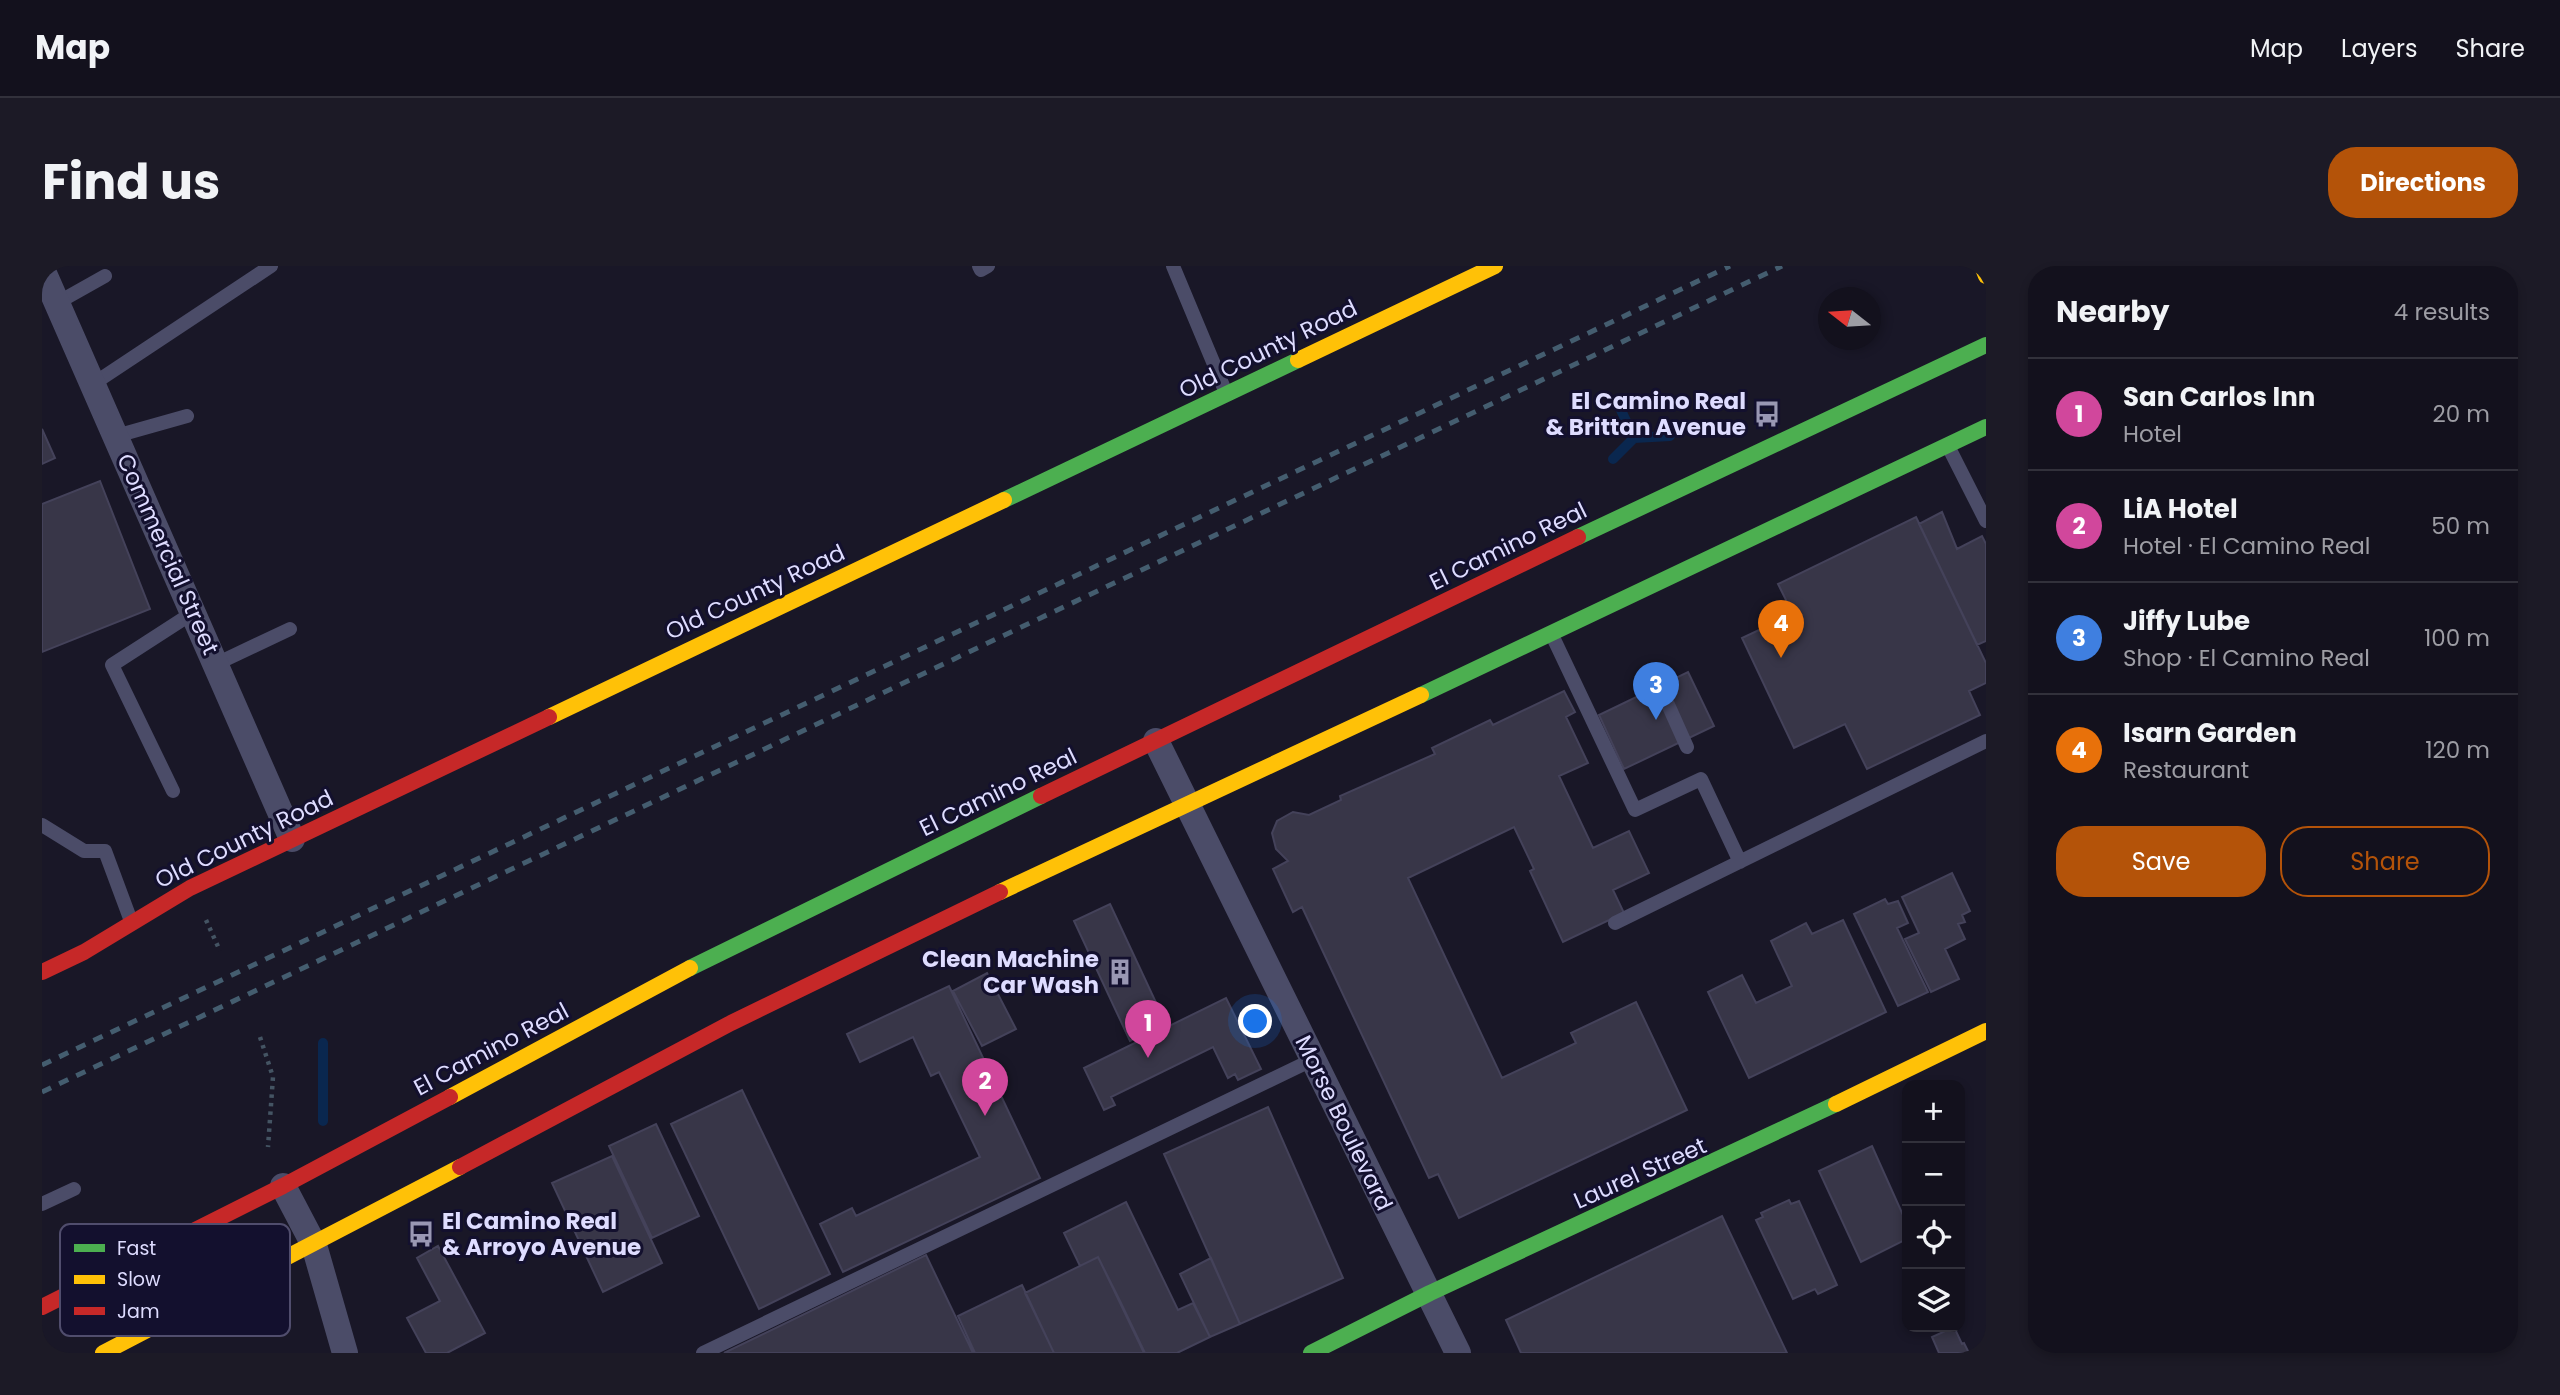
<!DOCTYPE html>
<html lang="en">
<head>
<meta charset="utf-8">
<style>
  body { margin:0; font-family:Poppins,sans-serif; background:#1c1a26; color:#f1f3f6 }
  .controls { position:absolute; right:21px; bottom:21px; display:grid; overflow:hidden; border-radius:14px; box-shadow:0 4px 10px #0003 }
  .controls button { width:63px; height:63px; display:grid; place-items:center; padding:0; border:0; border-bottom:2px solid #32313b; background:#13111d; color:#f1f3f6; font:35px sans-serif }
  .compass { position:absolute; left:1776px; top:21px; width:63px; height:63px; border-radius:50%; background:#13111d; box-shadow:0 4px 10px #0003; rotate:287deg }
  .you { position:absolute; left:1214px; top:756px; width:24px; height:24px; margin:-18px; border:5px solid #fff; border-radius:50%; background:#1a73e8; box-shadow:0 0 0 10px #1a73e833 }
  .badge { display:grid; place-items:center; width:46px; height:46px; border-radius:50%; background:#b45309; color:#fff; font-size:23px; font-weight:700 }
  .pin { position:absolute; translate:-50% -58px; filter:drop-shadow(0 2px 4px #0008) }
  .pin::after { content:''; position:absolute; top:37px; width:24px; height:21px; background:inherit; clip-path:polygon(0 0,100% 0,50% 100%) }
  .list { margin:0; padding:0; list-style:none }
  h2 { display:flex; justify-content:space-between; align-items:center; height:91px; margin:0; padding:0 28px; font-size:30px }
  h2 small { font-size:23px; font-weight:400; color:#9d9da4 }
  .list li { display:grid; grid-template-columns:46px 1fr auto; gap:21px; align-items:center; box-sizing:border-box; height:112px; padding:0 28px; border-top:2px solid #32313b }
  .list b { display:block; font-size:26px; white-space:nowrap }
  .list p { margin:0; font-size:23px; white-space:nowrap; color:#9d9da4 }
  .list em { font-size:23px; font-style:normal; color:#9d9da4 }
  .actions { display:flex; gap:14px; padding:21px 28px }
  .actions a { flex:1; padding:16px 0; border:2px solid #b45309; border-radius:28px; text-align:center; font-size:24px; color:#b45309 }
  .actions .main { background:#b45309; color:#fff }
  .icon { flex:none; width:38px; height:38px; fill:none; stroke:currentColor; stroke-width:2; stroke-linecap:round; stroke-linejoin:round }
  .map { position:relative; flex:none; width:1944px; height:1087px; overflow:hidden; border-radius:28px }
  header { display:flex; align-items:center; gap:42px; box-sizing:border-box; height:98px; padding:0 35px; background:#13111d; border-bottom:2px solid #32313b }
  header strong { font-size:33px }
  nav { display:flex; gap:38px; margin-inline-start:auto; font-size:24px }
  .intro { display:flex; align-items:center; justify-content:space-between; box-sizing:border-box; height:168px; padding:0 42px }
  h1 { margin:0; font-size:49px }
  .button { padding:18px 32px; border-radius:28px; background:#b45309; color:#fff; font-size:24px; font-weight:700 }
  main { display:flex; gap:42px; padding:0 42px }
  aside { flex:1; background:#13111d; border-radius:28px; box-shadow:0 4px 10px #0003 }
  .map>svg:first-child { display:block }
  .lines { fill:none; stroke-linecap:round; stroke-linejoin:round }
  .stream { stroke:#0a274f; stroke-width:10 }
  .building { fill:#383648; stroke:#44425a; stroke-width:2 }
  .path { stroke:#445463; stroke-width:4.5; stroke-dasharray:3.5 5; stroke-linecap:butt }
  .lane { stroke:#4b4c68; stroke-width:14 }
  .street { stroke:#4b4c68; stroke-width:26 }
  .fast { stroke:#4caf50; stroke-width:16 }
  .slow { stroke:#ffc107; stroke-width:16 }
  .jam { stroke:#c62828; stroke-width:16 }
  .rail { stroke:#445d6f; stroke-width:5; stroke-dasharray:10 9; stroke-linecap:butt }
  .labels { text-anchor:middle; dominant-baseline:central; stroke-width:6; stroke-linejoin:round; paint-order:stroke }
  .street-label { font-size:23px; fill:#dedcff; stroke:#13102e }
  .poi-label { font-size:23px; font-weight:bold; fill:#dedcff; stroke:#13102e; text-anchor:end }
  .key { fill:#13102e; stroke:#504d6d; stroke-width:2 }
  .key-label { font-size:19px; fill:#dedcff }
</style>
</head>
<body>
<header>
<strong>Map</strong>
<nav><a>Map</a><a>Layers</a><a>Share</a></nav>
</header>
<div class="intro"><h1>Find us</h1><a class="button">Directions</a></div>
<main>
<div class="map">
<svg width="1944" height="1087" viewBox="0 0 1944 1087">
  <rect width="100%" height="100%" fill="#191727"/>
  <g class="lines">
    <path class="stream" d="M1578,142l14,30
      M1592,172l36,-2
      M1571,193l21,-21
      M281,855v-78"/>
  </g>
  <path class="building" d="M0,163l13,29 -13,6z
    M58,215l50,128 -108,43v-148z
    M1900,246l15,37 25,-13 4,8v97l-9,4 -58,-121z
    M1874,251l70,146v20l-17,8 11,24 -113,54 -22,-45 -51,24 -52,-110 51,-24 -15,-30z
    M1646,406l26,54 -90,43 -25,-54z
    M1522,425l11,21 -9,5 22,46 -29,13 34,72 36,-17 20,42 -36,17 11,23 -61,29 -33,-71 4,-2 -20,-42 -106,51 94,200 74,-35 -5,-10 65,-31 51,108 -228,108 -21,-44 -9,4 -127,-271 -9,5 -20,-43 15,-8 -12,-12 -4,-16 5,-12 16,-9 16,3 32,-15 -1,-4 95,-42 -3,-6 58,-28 3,5z
    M1910,607l18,38 -8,4 3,7 -7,2 7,15 -20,10 14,30 -28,13 -26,-53 14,-6 -17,-36z
    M1843,633l3,5 10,-3 10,22 -11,5 31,64 -30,14 -44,-92z
    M1068,638l56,120 -36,17 -56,-120z
    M1801,654l43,92 -137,66 -41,-86 34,-17 14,28 36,-17 -21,-45 35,-18 6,11z
    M945,707l29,56 -34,17 -29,-55z
    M907,720l91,192 -197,94 -23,-48 32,-16 4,8 124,-59 -41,-85 -8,4 -18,-39 -53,25 -13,-28z
    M1184,732l35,71 -23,11 -3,-6 -7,4 -15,-31 -102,50 4,8 -11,5 -20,-42z
    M700,824l88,184 -71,35 -88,-185z
    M1226,841l75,171 -103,46 -76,-170z
    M614,858l43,92 -47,22 -43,-92z
    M1830,880l35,78v15l-46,23 -42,-91z
    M570,890l50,107 -59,29 -51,-109z
    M1747,934l2,4 8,-3 38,84 -19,9 -3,-5 -22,10 -37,-79 7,-3 -2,-4z
    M1084,936l52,108 15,-7 17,34 -33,16h-33l-46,-96 -18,9 -16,-33z
    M1680,950l65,137h-266l-15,-33z
    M396,980l47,87 -38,20h-21l-19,-35 33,-17 -23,-43z
    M884,989l47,98h-249z
    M1056,991l23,46 24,50h-91l-29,-60z
    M1169,992l29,66 -30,13 -30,-63z
    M980,1019l32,68h-79l-17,-37z
    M1912,1061l8,17 2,-1 5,10h-30l-7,-16z"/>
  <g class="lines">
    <path class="path" d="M164,654l14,31
      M218,771l13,40 -5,70"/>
    <path class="lane" d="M937,0l2,4 7,-4
      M1131,0l53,127
      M15,37l48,-27
      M51,118l178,-118
      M74,170l71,-20
      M1907,182l37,73
      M1509,367l84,177 66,-31 39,83
      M174,398l74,-35
      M1615,414l30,67
      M131,525l-61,-126 82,-53
      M0,559l42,26h21l26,70
      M1573,657l371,-182
      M0,938l32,-15
      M661,1087l609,-293"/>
    <path class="street" d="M0,3l250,570
      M1114,475l302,612
      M241,920l31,59 31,108"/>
    <path class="fast" d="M962,234l294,-140
      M1536,271l408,-192
      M1379,429l565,-268
      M648,702l351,-172
      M1269,1087l119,-60 406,-189"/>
    <path class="slow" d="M1940,0l4,10
      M1256,94l197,-94
      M507,451l455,-217
      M958,626l421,-197
      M408,831l240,-129
      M1794,838l150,-73
      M61,1087l357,-186"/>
    <path class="jam" d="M999,530l537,-259
      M0,706l42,-20 106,-64 359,-171
      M418,901l271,-144 269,-131
      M0,1041l241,-121 167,-89"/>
    <path class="rail" d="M0,799l1688,-799
      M0,826l1740,-826"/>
  </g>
  <defs>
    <g id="bus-bare" transform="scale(2.1)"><path d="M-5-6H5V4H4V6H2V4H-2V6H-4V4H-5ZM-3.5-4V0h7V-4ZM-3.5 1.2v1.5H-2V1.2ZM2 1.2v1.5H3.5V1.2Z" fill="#9997b3" stroke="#13102e" stroke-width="2.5" paint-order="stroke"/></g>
    <g id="building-bare" transform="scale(2.1)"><path d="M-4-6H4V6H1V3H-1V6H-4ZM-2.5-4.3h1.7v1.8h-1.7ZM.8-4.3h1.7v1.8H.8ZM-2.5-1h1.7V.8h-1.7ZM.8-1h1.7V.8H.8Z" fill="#9997b3" stroke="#13102e" stroke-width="2.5" paint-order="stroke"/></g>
  </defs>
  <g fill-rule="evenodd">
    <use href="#bus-bare" x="1725" y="148"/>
    <use href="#building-bare" x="1078" y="706"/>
    <use href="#bus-bare" x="379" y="968"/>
  </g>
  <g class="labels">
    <g class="street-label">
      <text transform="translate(1226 83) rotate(-26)">Old County Road</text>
      <text transform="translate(1466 280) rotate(-26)">El Camino Real</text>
      <text transform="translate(126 288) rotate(66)">Commercial Street</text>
      <text transform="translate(713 326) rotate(-25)">Old County Road</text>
      <text transform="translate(956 526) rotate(-26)">El Camino Real</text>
      <text transform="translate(202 573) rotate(-26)">Old County Road</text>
      <text transform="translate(449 783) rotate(-28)">El Camino Real</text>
      <text transform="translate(1302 857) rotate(64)">Morse Boulevard</text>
      <text transform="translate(1598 907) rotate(-24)">Laurel Street</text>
    </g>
    <g class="poi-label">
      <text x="1704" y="135">El Camino Real<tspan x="1704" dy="26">&amp; Brittan Avenue</tspan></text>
      <text x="1057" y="693">Clean Machine<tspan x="1057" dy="26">Car Wash</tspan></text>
      <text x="400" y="955" text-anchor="start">El Camino Real<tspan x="400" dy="26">&amp; Arroyo Avenue</tspan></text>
    </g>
  </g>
  <rect x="18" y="958" width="230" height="112" rx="10" class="key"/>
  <rect x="32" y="978" width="31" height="8" fill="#4caf50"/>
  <rect x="32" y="1009" width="31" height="9" fill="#ffc107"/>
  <rect x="32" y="1041" width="31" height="8" fill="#c62828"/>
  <g class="key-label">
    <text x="75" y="989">Fast</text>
    <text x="75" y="1020">Slow</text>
    <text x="75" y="1052">Jam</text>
  </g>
</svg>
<div class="controls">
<button>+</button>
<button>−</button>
<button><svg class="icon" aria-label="locate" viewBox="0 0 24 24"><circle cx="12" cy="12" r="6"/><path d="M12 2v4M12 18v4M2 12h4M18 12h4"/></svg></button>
<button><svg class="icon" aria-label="layers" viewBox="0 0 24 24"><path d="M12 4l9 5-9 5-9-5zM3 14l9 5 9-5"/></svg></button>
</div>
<svg class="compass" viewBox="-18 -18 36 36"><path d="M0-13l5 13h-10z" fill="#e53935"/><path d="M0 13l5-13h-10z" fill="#9d9da4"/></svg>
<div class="you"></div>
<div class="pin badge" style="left:1106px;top:792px;background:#d1479c">1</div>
<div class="pin badge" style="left:943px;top:850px;background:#d1479c">2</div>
<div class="pin badge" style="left:1614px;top:454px;background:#3f7fe0">3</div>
<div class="pin badge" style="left:1739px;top:392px;background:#e8710a">4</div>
</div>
<aside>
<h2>Nearby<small>4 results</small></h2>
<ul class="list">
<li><span class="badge" style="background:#d1479c">1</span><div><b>San Carlos Inn</b><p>Hotel</p></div><em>20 m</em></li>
<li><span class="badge" style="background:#d1479c">2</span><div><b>LiA Hotel</b><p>Hotel · El Camino Real</p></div><em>50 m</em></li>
<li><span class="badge" style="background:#3f7fe0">3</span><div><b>Jiffy Lube</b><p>Shop · El Camino Real</p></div><em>100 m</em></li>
<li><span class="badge" style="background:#e8710a">4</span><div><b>Isarn Garden</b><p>Restaurant</p></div><em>120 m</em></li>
</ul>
<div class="actions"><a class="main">Save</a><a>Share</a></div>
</aside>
</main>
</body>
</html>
